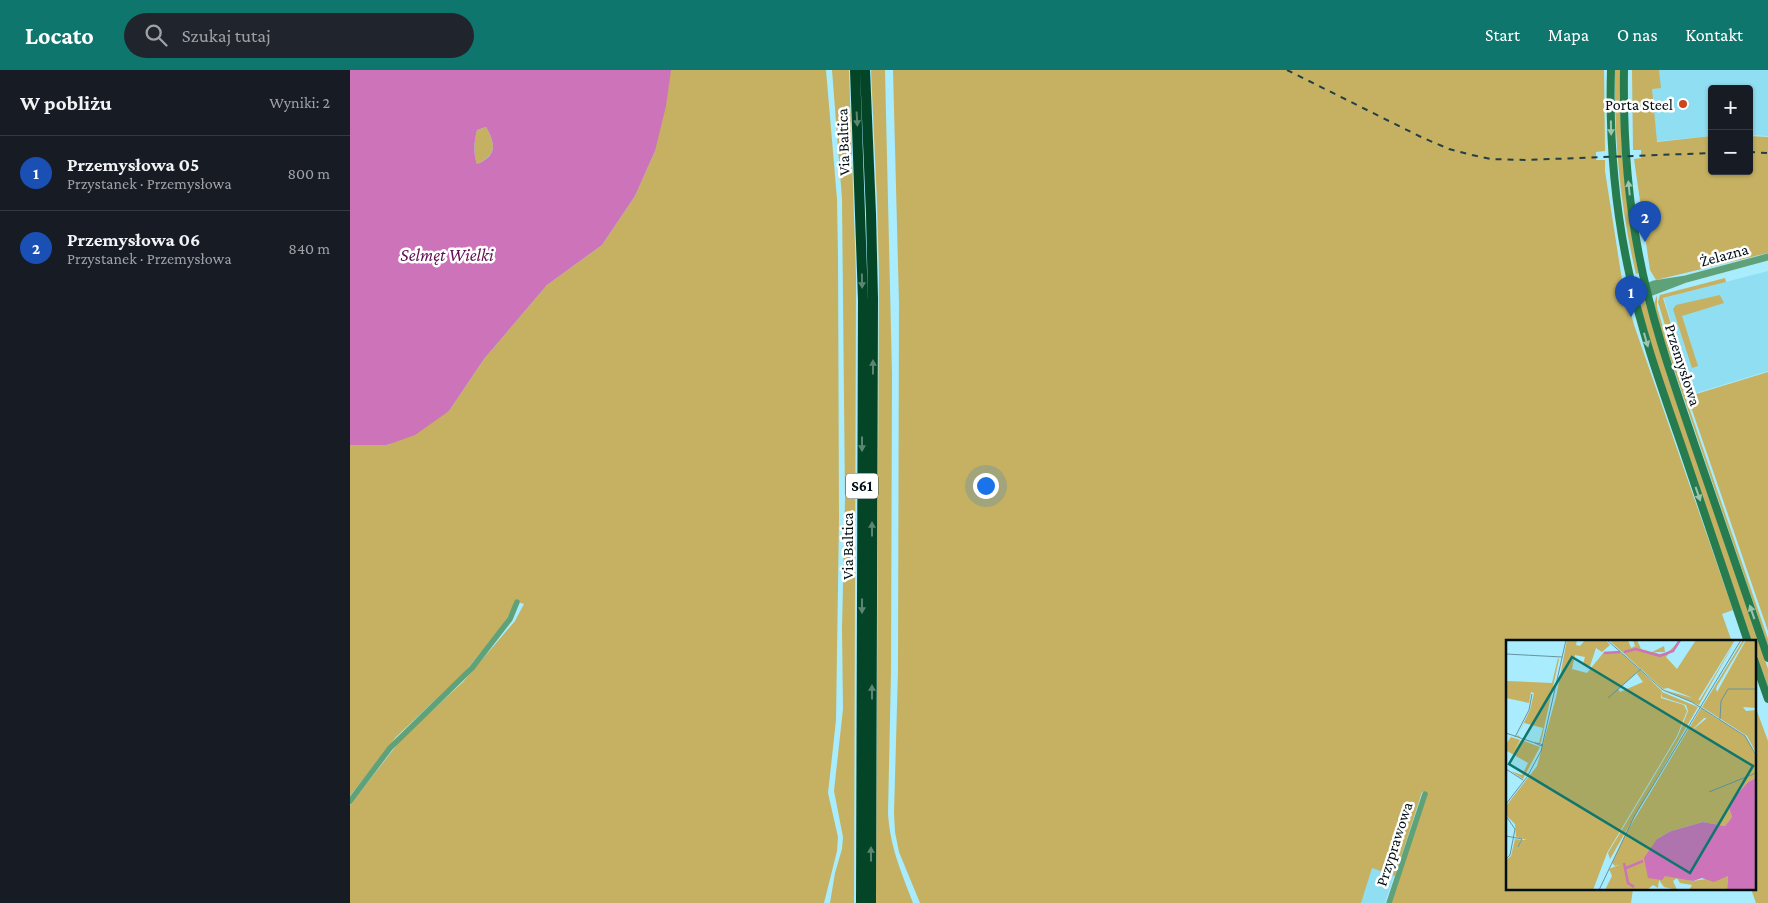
<!DOCTYPE html>
<html lang="pl">
<head>
<meta charset="utf-8">
<style>
  body { margin:0; font-family:"Crimson Pro",serif; background:#20242c; color:#f1f3f6 }
  .controls { position:absolute; right:15px; top:15px; display:grid; overflow:hidden; border-radius:5px; box-shadow:0 1px 4px #0004 }
  .controls button { width:45px; height:45px; display:grid; place-items:center; padding:0; border:0; border-bottom:1px solid #363941; background:#171b24; color:#f1f3f6; font:25px sans-serif }
  .you { position:absolute; left:635px; top:415px; width:18px; height:18px; margin:-12px; border:4px solid #fff; border-radius:50%; background:#1a73e8; box-shadow:0 0 0 8px #1a73e833 }
  .badge { display:grid; place-items:center; width:32px; height:32px; border-radius:50%; background:#0f766e; color:#fff; font-size:16px; font-weight:700 }
  .pin { position:absolute; translate:-50% -41px; filter:drop-shadow(0 1px 2px #0008) }
  .pin::after { content:''; position:absolute; top:26px; width:18px; height:15px; background:inherit; clip-path:polygon(0 0,100% 0,50% 100%) }
  .list { margin:0; padding:0; list-style:none }
  h2 { display:flex; justify-content:space-between; align-items:center; height:65px; margin:0; padding:0 20px; font-size:21px }
  h2 small { font-size:16px; font-weight:400; color:#9ea1a6 }
  .list li { display:grid; grid-template-columns:32px 1fr auto; gap:15px; align-items:center; box-sizing:border-box; height:75px; padding:0 20px; border-top:1px solid #363941 }
  .list b { display:block; font-size:19px; white-space:nowrap }
  .list p { margin:0; font-size:16px; white-space:nowrap; color:#9ea1a6 }
  .list em { font-size:16px; font-style:normal; color:#9ea1a6 }
  .icon { flex:none; width:28px; height:28px; fill:none; stroke:currentColor; stroke-width:2; stroke-linecap:round; stroke-linejoin:round }
  .map { position:relative; flex:none; width:1418px; height:833px; overflow:hidden }
  header { display:flex; align-items:center; gap:30px; box-sizing:border-box; height:70px; padding:0 25px; background:#0f766e; color:#fff }
  header strong { font-size:24px }
  nav { display:flex; gap:28px; margin-inline-start:auto; font-size:18px }
  .search { width:350px; height:45px; background:#20242c; display:flex; align-items:center; gap:12px; box-sizing:border-box; padding:0 18px; border-radius:28px; color:#9ea1a6; font-size:19px }
  main { display:flex }
  aside { flex:1; background:#171b24 }
  .map>svg:first-child { display:block }
  .built { fill:#90def1 }
  .green { fill:#c5b161 }
  .water { fill:#cc73b9; fill-rule:evenodd }
  .lines { fill:none; stroke-linecap:round; stroke-linejoin:round }
  .minor { stroke:#5fa178; stroke-width:5.5 }
  .tertiary { stroke:#5fa178; stroke-width:7 }
  .secondary { stroke:#267c4e; stroke-width:8 }
  .motorway { stroke:#054527; stroke-width:10 }
  .rail { stroke:#243e46; stroke-width:2; stroke-dasharray:6 6; stroke-linecap:butt }
  .oneway { fill:#5c8673 }
  .oneway2 { fill:#9dc4af }
  .poi-dot { fill:#cd441d; stroke:#fff; stroke-width:2 }
  .labels { text-anchor:middle; dominant-baseline:central; stroke-width:5; stroke-linejoin:round; paint-order:stroke }
  .shield { fill:#fff; stroke:#4c575a; stroke-width:1 }
  .shield-label { font-size:15px; font-weight:bold; fill:#000f14 }
  .poi-label { font-size:16px; fill:#000f14; stroke:#fff; text-anchor:end }
  .street-label { font-size:16px; fill:#000f14; stroke:#fff }
  .water-label { font-size:18px; font-style:italic; fill:#600e53; stroke:#fff }
  .inset-river { fill:none; stroke:#cc73b9; stroke-width:2.5 }
  .inset-road { fill:none; stroke:#6594a0; stroke-width:1 }
  .view { fill:#0f766e; fill-opacity:0.15; stroke:#0f766e; stroke-width:2.5 }
  .inset-edge { fill:none; stroke:#000f14; stroke-width:2.5 }
</style>
</head>
<body>
<header>
<strong>Locato</strong>
<div class="search"><svg class="icon" aria-label="search" viewBox="0 0 24 24"><circle cx="10" cy="10" r="6"/><path d="M15 15l6 6"/></svg>Szukaj tutaj</div>
<nav><a>Start</a><a>Mapa</a><a>O nas</a><a>Kontakt</a></nav>
</header>
<main>
<aside>
<h2>W pobliżu<small>Wyniki: 2</small></h2>
<ul class="list">
<li><span class="badge" style="background:#1a4fb4">1</span><div><b>Przemysłowa 05</b><p>Przystanek · Przemysłowa</p></div><em>800 m</em></li>
<li><span class="badge" style="background:#1a4fb4">2</span><div><b>Przemysłowa 06</b><p>Przystanek · Przemysłowa</p></div><em>840 m</em></li>
</ul>
</aside>
<div class="map">
<svg width="1418" height="833" viewBox="0 0 1418 833">
  <rect width="100%" height="100%" fill="#a8ecfe"/>
  <path class="built" d="M1288,0h130v66l-19,-1v-46h-37v47l-72,7z
    M1418,201v100l-75,23 -29,-96z
    M988,793l58,7 -11,33h-69z"/>
  <path class="green" d="M279,0h197l11,129 1,57 1,262 -3,202 -8,73 10,44 -1,14 -13,52h-474v-98l53,-68 60,-55 52,-61 9,-17 -9,-3 -4,11 -9,14 -38,47 -68,64 -46,59v-351h38l61,-34 35,-52 63,-74 55,-40 33,-49 20,-45z
    M482,0h17l7,206 -2,627h-24l5,-30 7,-24 1,-12 -9,-46 9,-82 -1,-80 3,-131 -3,-299z
    M521,0h14l7,305 -1,297 -3,141c2,34 13,58 25,90h-37l3,-630 -2,-72z
    M543,0h711l1,81 -9,1v8h9v11l17,109 12,45 99,285 -11,4 10,28h-225v247h126l-2,14h-240l36,-110 -5,-1 -27,84 -23,-8 -11,35h-441l-21,-51 -4,-20 -1,-19 4,-142 1,-368z
    M1265,0h6c0,31 -1,62 2,93 3,37 10,74 16,110l-3,1c-16,-67 -22,-135 -21,-204z
    M1282,0h27l2,18 -9,1 5,53 55,-6v35h37v-35l19,1v116l-112,27 -6,-10 -16,-111 7,-1v-8h-8z
    M136,57c10,17 11,28 -9,37 -4,-12 -3,-21 0,-34z
    M1375,208l1,4 -63,16 30,97 75,-23v259l-89,-259 -21,-70 2,-7z
    M1307,225v12l13,45 98,287v7l-107,-315 -7,-27z
    M1370,225l4,8 -42,13 16,50 -6,2 -19,-59 3,-4z
    M1293,229l2,1 22,75 101,294v18l-14,-40v-5h-2l-97,-284 -14,-49v-8z
    M1404,633l14,38v162h-12l-5,-14h3z"/>
  <path class="water" d="M0,0h321l-5,36 -11,45 -20,45 -33,49 -55,40 -63,74 -35,52 -34,24 -28,10h-37zM136,57c10,17 11,29 -9,37 -4,-12 -3,-21 0,-34z"/>
  <g class="lines">
    <path class="minor" d="M0,731l40,-53 82,-80 38,-49 7,-17
      M1039,833l36,-109"/>
    <path class="tertiary" d="M1336,209l-39,15 -14,-1 21,-9z
      M1336,209l82,-22"/>
    <path class="secondary" d="M1261,0c-2,69 4,140 19,207 12,57 32,112 51,167 22,66 45,132 67,198
      M1274,0c-1,62 3,124 15,185 12,64 34,126 55,188 25,72 49,143 74,215
      M1404,589l14,40"/>
    <path class="motorway" d="M505,0l8,230 -2,603
      M515,0l6,144 2,84 -2,605"/>
    <path class="rail" d="M937,0l134,67 28,12 23,6 19,4 34,1 187,-7
      M1399,82l19,1"/>
  </g>
  <defs><path id="oneway-solid" d="M-6-.8H1V-3.2L6.5 0L1 3.2V.8H-6Z" transform="scale(1.25)"/></defs>
  <g class="oneway">
    <use href="#oneway-solid" transform="translate(507 49) rotate(87)"/>
    <use href="#oneway-solid" transform="translate(512 211) rotate(89)"/>
    <use href="#oneway-solid" transform="translate(523 297) rotate(-90)"/>
    <use href="#oneway-solid" transform="translate(512 374) rotate(90)"/>
    <use href="#oneway-solid" transform="translate(522 459) rotate(-90)"/>
    <use href="#oneway-solid" transform="translate(512 536) rotate(90)"/>
    <use href="#oneway-solid" transform="translate(522 622) rotate(-90)"/>
    <use href="#oneway-solid" transform="translate(521 784) rotate(-90)"/>
  </g>
  <g class="oneway2">
    <use href="#oneway-solid" transform="translate(1261 58) rotate(89)"/>
    <use href="#oneway-solid" transform="translate(1279 118) rotate(-96)"/>
    <use href="#oneway-solid" transform="translate(1296 270) rotate(74)"/>
    <use href="#oneway-solid" transform="translate(1348 424) rotate(71)"/>
    <use href="#oneway-solid" transform="translate(1402 542) rotate(-109)"/>
  </g>
  <circle class="poi-dot" cx="1333" cy="34" r="5"/>
  <g class="labels">
    <rect class="shield" x="496" y="403.5" width="32" height="25" rx="4"/>
    <g class="shield-label">
      <text x="512" y="416">S61</text>
    </g>
    <g class="poi-label">
      <text x="1323" y="34">Porta Steel</text>
    </g>
    <g class="street-label">
      <text transform="translate(493 72) rotate(-92)">Via Baltica</text>
      <text transform="translate(1374 185) rotate(-15)">Żelazna</text>
      <text transform="translate(1333 295) rotate(72)">Przemysłowa</text>
      <text transform="translate(497 476) rotate(-90)">Via Baltica</text>
      <text transform="translate(1044 774) rotate(-72)">Przyprawowa</text>
    </g>
    <g class="water-label">
      <text x="97" y="185">Selmęt Wielki</text>
    </g>
  </g>
  <g transform="translate(1156 570)">
    <rect width="250" height="250" fill="#a8ecfe"/>
    <path d="M61,0h10l-1,5 4,1 5,-6h21l4,5 -8,7 -6,-4 -6,18 -7,-2 2,-7 -10,-2 -3,14 15,4 17,-21h16l20,18 -22,19 2,3 23,-10 -6,-8 3,-4 22,21 -1,7 23,7 3,6 -10,25 -70,117 -14,37h-87v-30l5,-4 4,-17 6,1 -4,9 5,-9h5l-11,-3 -1,-13 -9,-9v-9l31,-40 19,-69zM122,0l3,8 4,-2 -2,-6h4l4,9 11,3 12,-6 1,6h-11l5,2 8,-1 14,-13 -15,17 11,12 19,-29h39l-37,60 -30,-12 -5,1 -53,-48zM230,0l-37,65 -35,-15 36,10zM237,0h2l-28,46 -1,3 1,3 29,-52h10v68l-13,-1 3,4 10,-1v43l-9,-17 -45,-29zM48,17l4,1 1,1 -18,83 -1,1 -10,-3 9,3 4,-15 -19,-5 -6,12 2,2h-3l13,-27 4,-17 -3,-1 -2,11 -23,-5v-27l1,10 45,2 6,-25zM156,52l36,15 -88,152 -2,-6 70,-117 10,-25 -2,-6 -24,-8zM195,68l18,12 -15,-2 -13,13 16,-13 13,2 26,17 10,19v22l-8,4 -15,17 -4,9 3,9 -7,9 -22,-4 -32,9 -14,8 25,38 10,4 36,-5 -1,14h-38l3,-5 -12,-2 -3,-5 -4,3 4,9 -13,-3 -5,-7 -1,8 -5,-3 -6,5h-42l7,-14 -3,-7 12,-5 -6,2 -3,-3 13,-28zM5,97l9,3 -5,9 6,-9 19,7 -17,32 -12,-8 11,4 6,-12 -21,-12 -1,-7z" fill="#c5b161"/>
    <path d="M250,138v112h-29l1,-14 -14,6 -12,-4 -9,3 -28,-5 -3,4 -14,-2 -4,-20 13,-19 14,-8 32,-9 22,4 7,-9 -3,-9 4,-9 15,-17z" fill="#cc73b9"/>
    <path class="inset-river" d="M118,12l12,-3 24,7 13,-5 7,-11M98,13l16,-1M118,223l4,20 6,4M120,228l17,-7"/>
    <path class="inset-road" d="M101,0l56,50 29,12 53,34 11,19M0,14l56,3M102,58l33,-29M214,79l1,-18 7,-12h28M0,93l29,10M9,97l14,-27 3,-16M29,103l6,1 2,2 -4,-1zM0,129l17,11M203,152l47,-19M0,164l21,-27 14,-26 25,-111M0,176l9,13 -5,26 -4,4M0,196l16,3 -4,8M93,250l36,-75 106,-175"/>
    <path class="view" d="M66,17l181,109 -63,107 -181,-109z"/>
    <rect width="250" height="250" class="inset-edge"/>
  </g>
</svg>
<div class="controls">
<button>+</button>
<button>−</button>
</div>
<div class="you"></div>
<div class="pin badge" style="left:1281px;top:247px;background:#1a4fb4">1</div>
<div class="pin badge" style="left:1295px;top:172px;background:#1a4fb4">2</div>
</div>
</main>
</body>
</html>
